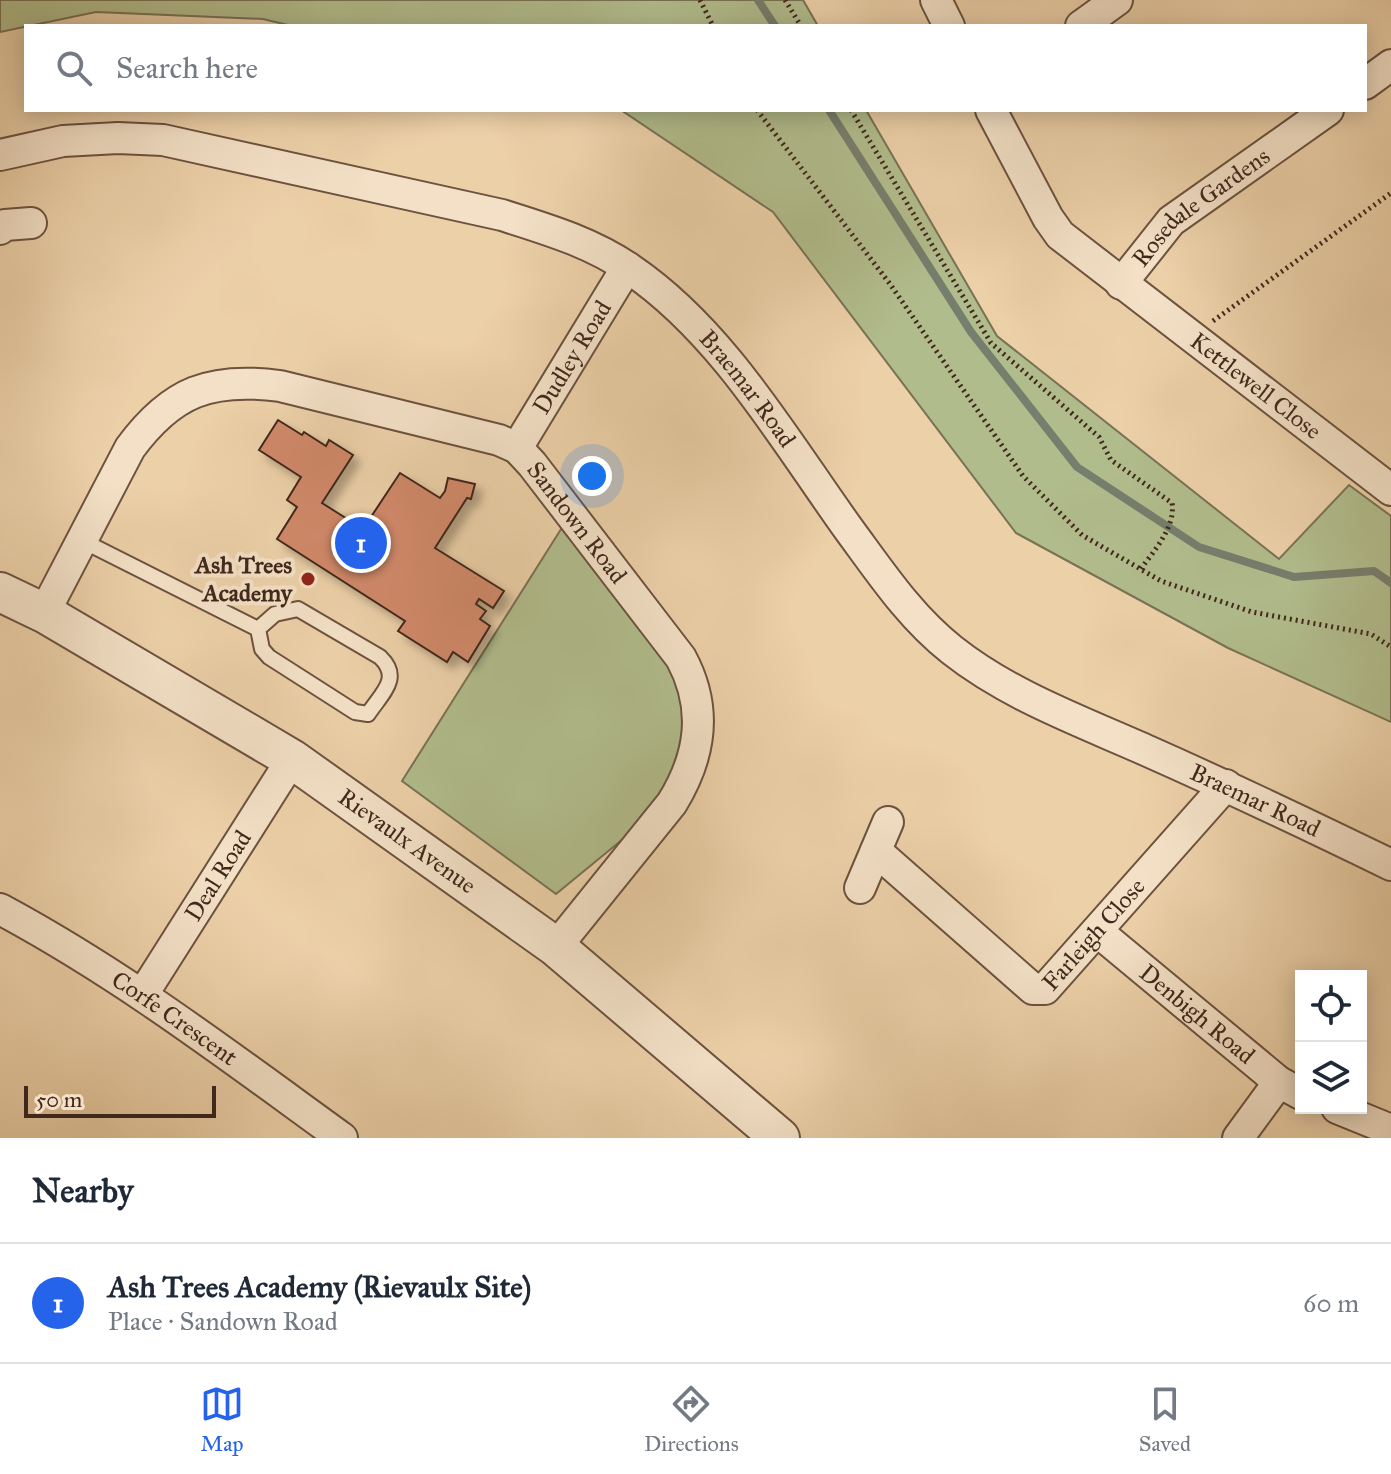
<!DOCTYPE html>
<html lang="en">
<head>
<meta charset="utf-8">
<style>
  body { margin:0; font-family:"IM FELL Great Primer",serif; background:#f2f2f3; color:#1f2937 }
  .controls { position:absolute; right:24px; bottom:24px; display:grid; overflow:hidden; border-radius:0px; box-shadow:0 4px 20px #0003 }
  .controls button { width:72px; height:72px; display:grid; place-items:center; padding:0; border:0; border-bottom:2px solid #e0e1e3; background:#fff; color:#1f2937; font:40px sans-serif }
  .scale { position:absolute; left:24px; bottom:20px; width:192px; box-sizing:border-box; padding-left:8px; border:4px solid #41281c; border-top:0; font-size:22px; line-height:28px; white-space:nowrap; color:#41281c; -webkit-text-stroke:6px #f3e0c6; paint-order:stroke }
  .you { position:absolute; left:592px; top:476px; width:28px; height:28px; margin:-20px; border:6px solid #fff; border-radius:50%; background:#1a73e8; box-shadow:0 0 0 12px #1a73e833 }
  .badge { display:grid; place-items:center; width:52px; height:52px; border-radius:50%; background:#2563eb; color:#fff; font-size:26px; font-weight:700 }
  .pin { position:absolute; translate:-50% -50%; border:4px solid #fff; box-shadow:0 2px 8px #0006 }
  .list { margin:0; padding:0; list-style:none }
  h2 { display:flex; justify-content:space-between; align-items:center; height:104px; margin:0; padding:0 32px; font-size:34px }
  h2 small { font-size:26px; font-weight:400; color:#747a83 }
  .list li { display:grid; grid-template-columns:52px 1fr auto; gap:24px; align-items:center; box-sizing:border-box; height:120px; padding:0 32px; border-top:2px solid #e0e1e3 }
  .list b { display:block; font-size:30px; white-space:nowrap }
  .list p { margin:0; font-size:26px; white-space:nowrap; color:#747a83 }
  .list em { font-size:26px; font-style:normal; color:#747a83 }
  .icon { flex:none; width:44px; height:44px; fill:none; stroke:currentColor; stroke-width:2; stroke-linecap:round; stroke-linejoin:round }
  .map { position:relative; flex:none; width:1391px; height:1138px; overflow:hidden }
  .search { position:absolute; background:#fff; box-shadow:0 4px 20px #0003; left:24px; right:24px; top:24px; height:88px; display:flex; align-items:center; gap:20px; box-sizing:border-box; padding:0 28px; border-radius:0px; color:#747a83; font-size:30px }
  .sheet { height:224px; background:#fff }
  nav { display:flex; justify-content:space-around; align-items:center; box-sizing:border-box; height:112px; border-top:2px solid #e0e1e3; background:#fff; font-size:22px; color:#747a83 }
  nav a { display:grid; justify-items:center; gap:4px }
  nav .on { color:#2563eb }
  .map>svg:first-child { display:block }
  .green { fill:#b1bc8c; stroke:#797254; stroke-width:2 }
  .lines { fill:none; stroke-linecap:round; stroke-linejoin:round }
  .stream { stroke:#767e6d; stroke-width:8 }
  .building { fill:#d0896b; stroke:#41281c; stroke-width:2; filter:url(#shadow) }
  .service-casing { stroke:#6c523f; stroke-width:18 }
  .minor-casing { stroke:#6c523f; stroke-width:34 }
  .tertiary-casing { stroke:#6c523f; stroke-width:42 }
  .path { stroke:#41281c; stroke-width:5; stroke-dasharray:2 4; stroke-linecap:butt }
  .service { stroke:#f3e0c6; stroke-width:14 }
  .minor { stroke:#f3e0c6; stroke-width:30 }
  .tertiary { stroke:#f3e0c6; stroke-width:38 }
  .poi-dot { fill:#8f2418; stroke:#f3e0c6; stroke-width:3 }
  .labels { text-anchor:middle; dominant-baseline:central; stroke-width:8; stroke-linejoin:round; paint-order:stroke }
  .street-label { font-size:24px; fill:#41281c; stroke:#f3e0c6 }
  .poi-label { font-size:24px; font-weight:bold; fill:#41281c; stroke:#f3e0c6; text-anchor:end }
</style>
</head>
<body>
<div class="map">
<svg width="1391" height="1138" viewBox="0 0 1391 1138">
  <defs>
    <filter id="shadow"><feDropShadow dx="7" dy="7" stdDeviation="4" flood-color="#0004"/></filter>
  </defs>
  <rect width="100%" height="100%" fill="#ecd0a8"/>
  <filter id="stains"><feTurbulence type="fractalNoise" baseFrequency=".0025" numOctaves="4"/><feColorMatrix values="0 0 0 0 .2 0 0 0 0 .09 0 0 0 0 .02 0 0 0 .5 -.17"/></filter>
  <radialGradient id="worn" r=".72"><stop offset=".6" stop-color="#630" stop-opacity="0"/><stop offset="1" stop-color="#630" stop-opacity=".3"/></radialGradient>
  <path class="green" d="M0,0h803l15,26h-526l-29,-7 -167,-7 -96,20z
    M621,110h245l131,226 282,223 70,-74 42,31v206l-163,-74 -212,-115 -243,-321z
    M563,526l111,148 11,39 -7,57 -38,55 -84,69 -154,-113z"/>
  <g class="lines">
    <path class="stream" d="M758,0l17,26
      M829,110l142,222 106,135 122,80 95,30 80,-6 17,12"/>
  </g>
  <path class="building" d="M278,420l24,15 2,-3 22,14 3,-6 24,15 -31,48 41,26 37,-56 40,25 5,-7 3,-13 27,6 -4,15 -4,-1 -32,50 69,43 -11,17 -14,-9 -3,5 10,7 -6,8 10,7 -22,36 -15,-10 -6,10 -49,-31 7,-10 -128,-82 20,-32 -10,-7 14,-23 -42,-27z"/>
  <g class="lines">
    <g class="service-casing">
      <path id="service" d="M83,541l175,88
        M298,609l82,48c22,21 2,36 -12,57l-13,-2 -86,-55 -7,-8 -4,-20 17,-15z"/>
    </g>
    <g class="minor-casing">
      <g id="minor">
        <path d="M936,0l13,26"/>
        <path d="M1081,26l36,-26"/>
        <path d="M1365,84l26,-19"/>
        <path id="s1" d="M991,110l57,108 12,17 331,255"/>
        <path id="s2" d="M0,155l63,-14 55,-3 45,2 339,75c44,14 89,27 128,54 93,63 155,172 220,262 31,42 60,86 102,119 58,46 131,72 198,102 81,36 161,74 241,113"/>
        <path d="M0,229l5,-4 26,-2"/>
        <path id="s3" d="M1121,284l50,-63 157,-111"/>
        <path id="s4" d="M517,448l110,-181"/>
        <path id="s5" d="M44,613l86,-165c42,-57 81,-71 150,-62l219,54 18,8 15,16 149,194c27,50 20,98 -9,145l-116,144"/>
        <path id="s6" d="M876,851l157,138h12l181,-204"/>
        <path d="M860,888l28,-66"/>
        <path id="s7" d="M0,909c123,66 230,148 342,229"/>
        <path id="s8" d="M1097,931l182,151 22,12"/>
        <path id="s9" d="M143,994l149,-235"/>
        <path d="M1337,1108l54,22"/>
        <path d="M1238,1138l41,-56"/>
      </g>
    </g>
    <g class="tertiary-casing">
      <g id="tertiary">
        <path id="s10" d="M0,592l44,21 248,146 264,188 224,191"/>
      </g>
    </g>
    <path class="path" d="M700,0l13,26
      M785,0l16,26
      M757,110l133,174 133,192 59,59 79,46 91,31 119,22 20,13
      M851,110l140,233 108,94 12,23 61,43c4,24 -19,49 -32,67
      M1213,321l178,-128"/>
    <use href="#service" class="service"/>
    <use href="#minor" class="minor"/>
    <use href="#tertiary" class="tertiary"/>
  </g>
  <circle class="poi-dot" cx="308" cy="579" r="8"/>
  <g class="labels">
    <g class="street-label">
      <text stroke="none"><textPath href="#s3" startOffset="112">Rosedale Gardens</textPath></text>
      <text stroke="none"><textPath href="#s4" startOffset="106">Dudley Road</textPath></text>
      <text stroke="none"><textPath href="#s1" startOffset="390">Kettlewell Close</textPath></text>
      <text stroke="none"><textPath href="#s2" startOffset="820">Braemar Road</textPath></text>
      <text stroke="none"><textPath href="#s5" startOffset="700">Sandown Road</textPath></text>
      <text stroke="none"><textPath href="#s2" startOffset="1492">Braemar Road</textPath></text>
      <text stroke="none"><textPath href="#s10" startOffset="478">Rievaulx Avenue</textPath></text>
      <text stroke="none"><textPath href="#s9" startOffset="140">Deal Road</textPath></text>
      <text stroke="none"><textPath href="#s6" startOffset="294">Farleigh Close</textPath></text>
      <text stroke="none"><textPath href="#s8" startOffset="130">Denbigh Road</textPath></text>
      <text stroke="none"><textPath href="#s7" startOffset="206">Corfe Crescent</textPath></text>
    </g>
    <g class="poi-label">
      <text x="292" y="565">Ash Trees<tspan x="292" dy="28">Academy</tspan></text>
    </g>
  </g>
  <rect width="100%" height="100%" filter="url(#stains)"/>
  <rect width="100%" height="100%" fill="url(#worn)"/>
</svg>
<div class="controls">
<button><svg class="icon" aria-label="locate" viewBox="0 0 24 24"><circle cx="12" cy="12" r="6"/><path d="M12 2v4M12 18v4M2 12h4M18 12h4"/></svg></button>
<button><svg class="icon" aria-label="layers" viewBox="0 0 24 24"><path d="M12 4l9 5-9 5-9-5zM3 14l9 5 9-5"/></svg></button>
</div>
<div class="scale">50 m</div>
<div class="you"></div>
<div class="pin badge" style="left:361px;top:543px">1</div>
<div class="search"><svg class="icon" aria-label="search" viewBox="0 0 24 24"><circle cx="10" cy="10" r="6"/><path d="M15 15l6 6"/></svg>Search here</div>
</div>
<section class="sheet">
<h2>Nearby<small></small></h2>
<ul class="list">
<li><span class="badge">1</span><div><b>Ash Trees Academy (Rievaulx Site)</b><p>Place · Sandown Road</p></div><em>60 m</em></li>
</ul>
</section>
<nav>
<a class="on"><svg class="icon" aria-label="map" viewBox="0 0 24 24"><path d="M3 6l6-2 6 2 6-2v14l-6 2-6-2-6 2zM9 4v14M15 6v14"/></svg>Map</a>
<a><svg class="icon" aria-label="directions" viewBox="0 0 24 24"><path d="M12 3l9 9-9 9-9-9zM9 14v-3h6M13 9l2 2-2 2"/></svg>Directions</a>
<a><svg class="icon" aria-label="saved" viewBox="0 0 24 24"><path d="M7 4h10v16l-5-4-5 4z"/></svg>Saved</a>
</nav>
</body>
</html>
